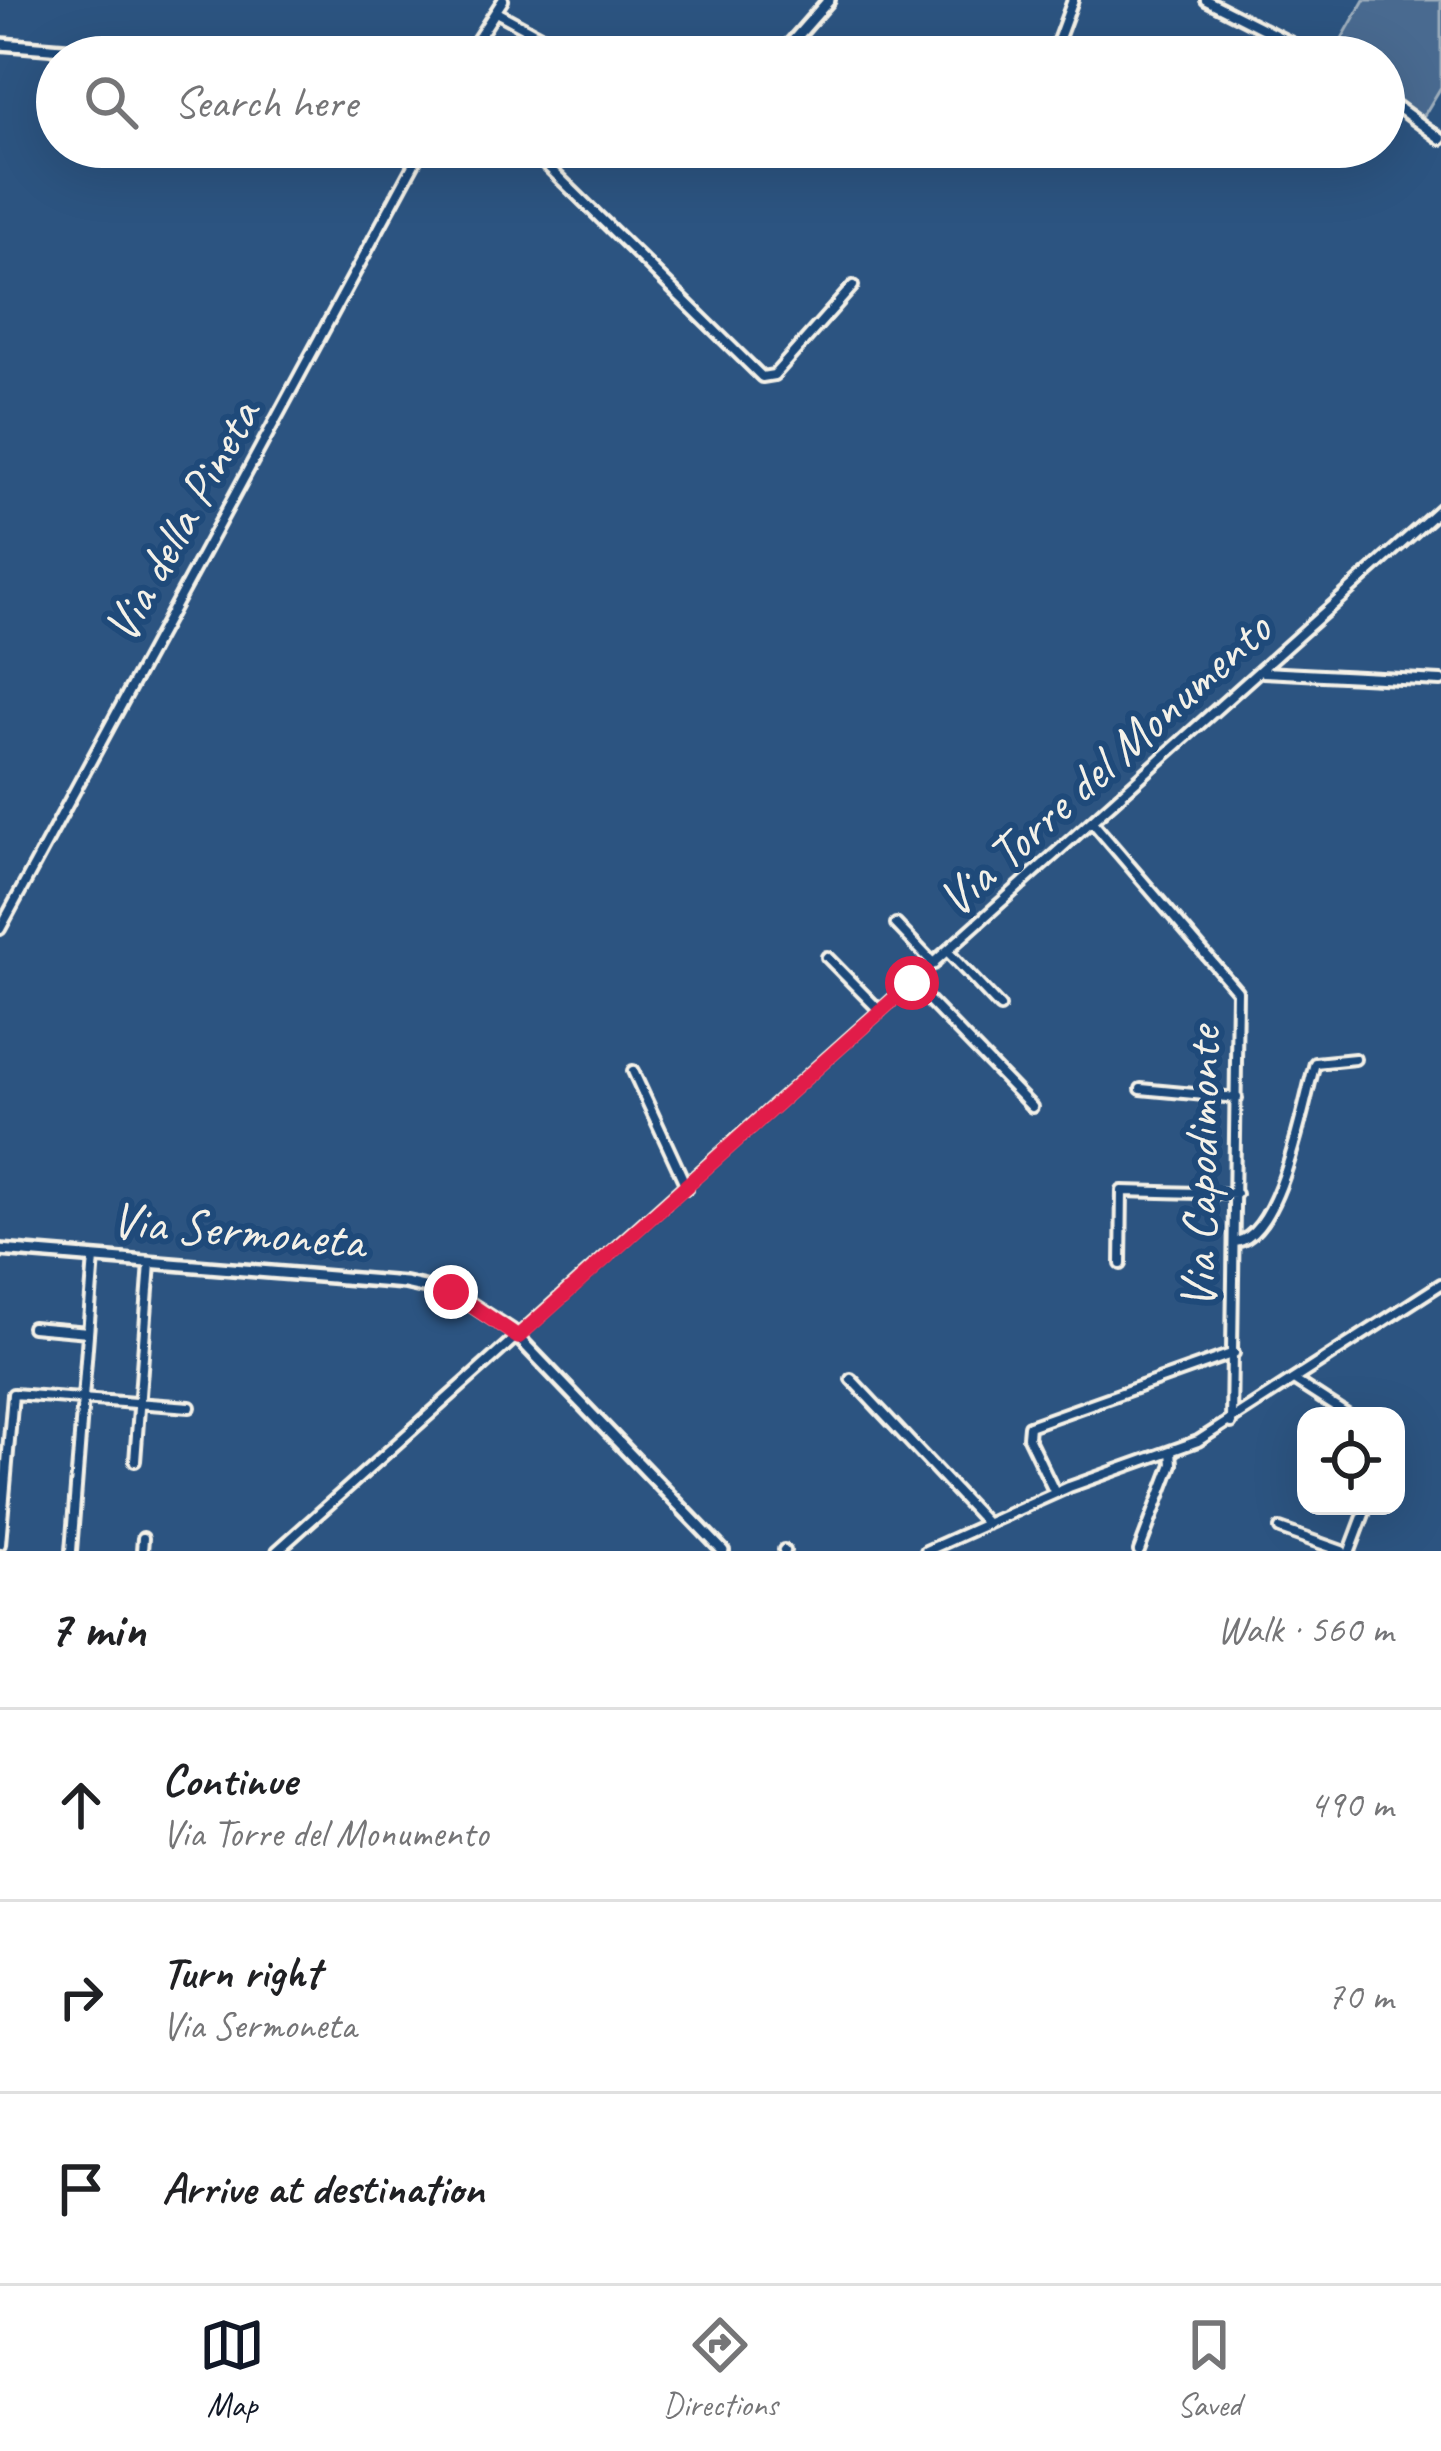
<!DOCTYPE html>
<html lang="en">
<head>
<meta charset="utf-8">
<style>
  body { margin:0; font-family:Caveat,sans-serif; background:#f6f6f6; color:#202124 }
  .controls { position:absolute; right:36px; bottom:36px; display:grid; overflow:hidden; border-radius:24px; box-shadow:0 12px 48px #0002 }
  .controls button { width:108px; height:108px; display:grid; place-items:center; padding:0; border:0; border-bottom:3px solid #e0e0e0; background:#fff; color:#202124; font:60px sans-serif }
  .stop { position:absolute; width:36px; height:36px; margin:-27px; border:9px solid #e11d48; border-radius:50%; background:#fff }
  .stop.end { background:#e11d48; border-color:#fff; box-shadow:0 3px 12px #0008 }
  .list { margin:0; padding:0; list-style:none }
  h2 { display:flex; justify-content:space-between; align-items:center; height:156px; margin:0; padding:0 48px; font-size:51px }
  h2 small { font-size:39px; font-weight:400; color:#757577 }
  .list li { display:grid; grid-template-columns:78px 1fr auto; gap:36px; align-items:center; box-sizing:border-box; height:192px; padding:0 48px; border-top:3px solid #e0e0e0 }
  .list b { display:block; font-size:45px; white-space:nowrap }
  .list p { margin:0; font-size:39px; white-space:nowrap; color:#757577 }
  .list em { font-size:39px; font-style:normal; color:#757577 }
  .icon { flex:none; width:66px; height:66px; fill:none; stroke:currentColor; stroke-width:2; stroke-linecap:round; stroke-linejoin:round }
  .map { position:relative; flex:none; width:1441px; height:1551px; overflow:hidden }
  .search { position:absolute; background:#fff; box-shadow:0 12px 48px #0002; left:36px; right:36px; top:36px; height:132px; display:flex; align-items:center; gap:30px; box-sizing:border-box; padding:0 42px; border-radius:66px; color:#757577; font-size:45px }
  .sheet { height:732px; background:#fff }
  nav { display:flex; justify-content:space-around; align-items:center; box-sizing:border-box; height:168px; border-top:3px solid #e0e0e0; background:#fff; font-size:33px; color:#757577 }
  nav a { display:grid; justify-items:center; gap:6px }
  nav .on { color:#111827 }
  .map>svg:first-child { display:block }
  .green { fill:#496b90; stroke:#9eaebc; stroke-width:3 }
  .lines { fill:none; stroke-linecap:round; stroke-linejoin:round }
  .minor-casing { stroke:#f4f1e8; stroke-width:16 }
  .tertiary-casing { stroke:#f4f1e8; stroke-width:18 }
  .minor { stroke:#1f4a7a; stroke-width:8 }
  .tertiary { stroke:#1f4a7a; stroke-width:9 }
  .route { stroke:#e11d48; stroke-width:15 }
  .labels { text-anchor:middle; dominant-baseline:central; stroke-width:12; stroke-linejoin:round; paint-order:stroke }
  .street-label { font-size:51px; fill:#f4f1e8; stroke:#1f4a7a }
</style>
</head>
<body>
<div class="map">
<svg width="1441" height="1551" viewBox="0 0 1441 1551">
  <rect width="100%" height="100%" fill="#2c5481"/>
  <filter id="ink" filterUnits="userSpaceOnUse"><feTurbulence type="fractalNoise" baseFrequency=".00833" numOctaves="2"/><feDisplacementMap in="SourceGraphic" scale="24" xChannelSelector="R" yChannelSelector="G"/><feConvolveMatrix kernelMatrix="1 2 1 2 8 2 1 2 1" color-interpolation-filters="sRGB"/></filter>
  <g filter="url(#ink)">
    <path class="green" d="M1364,0h77v87l-18,30 -39,-28v-32l-52,-1z"/>
    <g class="lines">
      <g class="minor-casing">
        <path id="minor" d="M1206,0l113,57
          M496,12l68,37
          M466,57l37,-57
          M1052,57l21,-57
          M1384,97l57,42
          M528,147l234,230 12,-2 79,-89
          M1263,672l178,9
          M1094,824l143,167 -6,432
          M896,924l38,40
          M0,929l423,-782
          M948,952l52,55
          M827,957l53,54
          M912,983l120,124
          M633,1071l54,117
          M1141,1089l96,9
          M1236,1242c45,-7 67,-138 79,-179l40,-4
          M1121,1264l1,-73 114,3
          M32,1327l56,5
          M851,1379l136,145
          M1295,1381l54,35
          M135,1461l15,-198
          M1055,1493l-27,-56 1,-11 205,-73
          M1280,1529l62,22
          M0,1544l13,-150 177,13
          M784,1550l1,1
          M71,1551l23,-293
          M142,1551l1,-13
          M277,1551l1164,-1043
          M926,1551l143,-64 129,-46 243,-157
          M1139,1551l33,-87 -1,-13
          M1350,1551l17,-45"/>
      </g>
      <g class="tertiary-casing">
        <path id="tertiary" d="M0,44l163,13
          M779,57l50,-57
          M0,1250l405,33 50,11 56,36 212,221"/>
      </g>
      <use href="#minor" class="minor"/>
      <use href="#tertiary" class="tertiary"/>
    </g>
  </g>
  <g class="lines" filter="url(#ink)">
    <path class="route" d="M451,1292l67,45 394,-354"/>
  </g>
  <g class="labels">
    <g class="street-label">
      <text transform="translate(181 521) rotate(-61)">Via della Pineta</text>
      <text transform="translate(1104 764) rotate(-42)">Via Torre del Monumento</text>
      <text transform="translate(1200 1168) rotate(-89)">Via Capodimonte</text>
      <text transform="translate(238 1230) rotate(5)">Via Sermoneta</text>
    </g>
  </g>
</svg>
<div class="controls">
<button><svg class="icon" aria-label="locate" viewBox="0 0 24 24"><circle cx="12" cy="12" r="6"/><path d="M12 2v4M12 18v4M2 12h4M18 12h4"/></svg></button>
</div>
<div class="stop" style="left:912px;top:983px"></div>
<div class="stop end" style="left:451px;top:1292px"></div>
<div class="search"><svg class="icon" aria-label="search" viewBox="0 0 24 24"><circle cx="10" cy="10" r="6"/><path d="M15 15l6 6"/></svg>Search here</div>
</div>
<section class="sheet">
<h2>7 min<small>Walk · 560 m</small></h2>
<ul class="list">
<li><svg class="icon" aria-label="ahead" viewBox="0 0 24 24"><path d="M12 20V5M6 11l6-6 6 6"/></svg><div><b>Continue</b><p>Via Torre del Monumento</p></div><em>490 m</em></li>
<li><svg class="icon" aria-label="right" viewBox="0 0 24 24"><path d="M7 20v-9h11M14 6l5 5-5 5"/></svg><div><b>Turn right</b><p>Via Sermoneta</p></div><em>70 m</em></li>
<li><svg class="icon" aria-label="arrive" viewBox="0 0 24 24"><path d="M6 21V4h12l-3 4 3 4H6"/></svg><div><b>Arrive at destination</b></div></li>
</ul>
</section>
<nav>
<a class="on"><svg class="icon" aria-label="map" viewBox="0 0 24 24"><path d="M3 6l6-2 6 2 6-2v14l-6 2-6-2-6 2zM9 4v14M15 6v14"/></svg>Map</a>
<a><svg class="icon" aria-label="directions" viewBox="0 0 24 24"><path d="M12 3l9 9-9 9-9-9zM9 14v-3h6M13 9l2 2-2 2"/></svg>Directions</a>
<a><svg class="icon" aria-label="saved" viewBox="0 0 24 24"><path d="M7 4h10v16l-5-4-5 4z"/></svg>Saved</a>
</nav>
</body>
</html>
